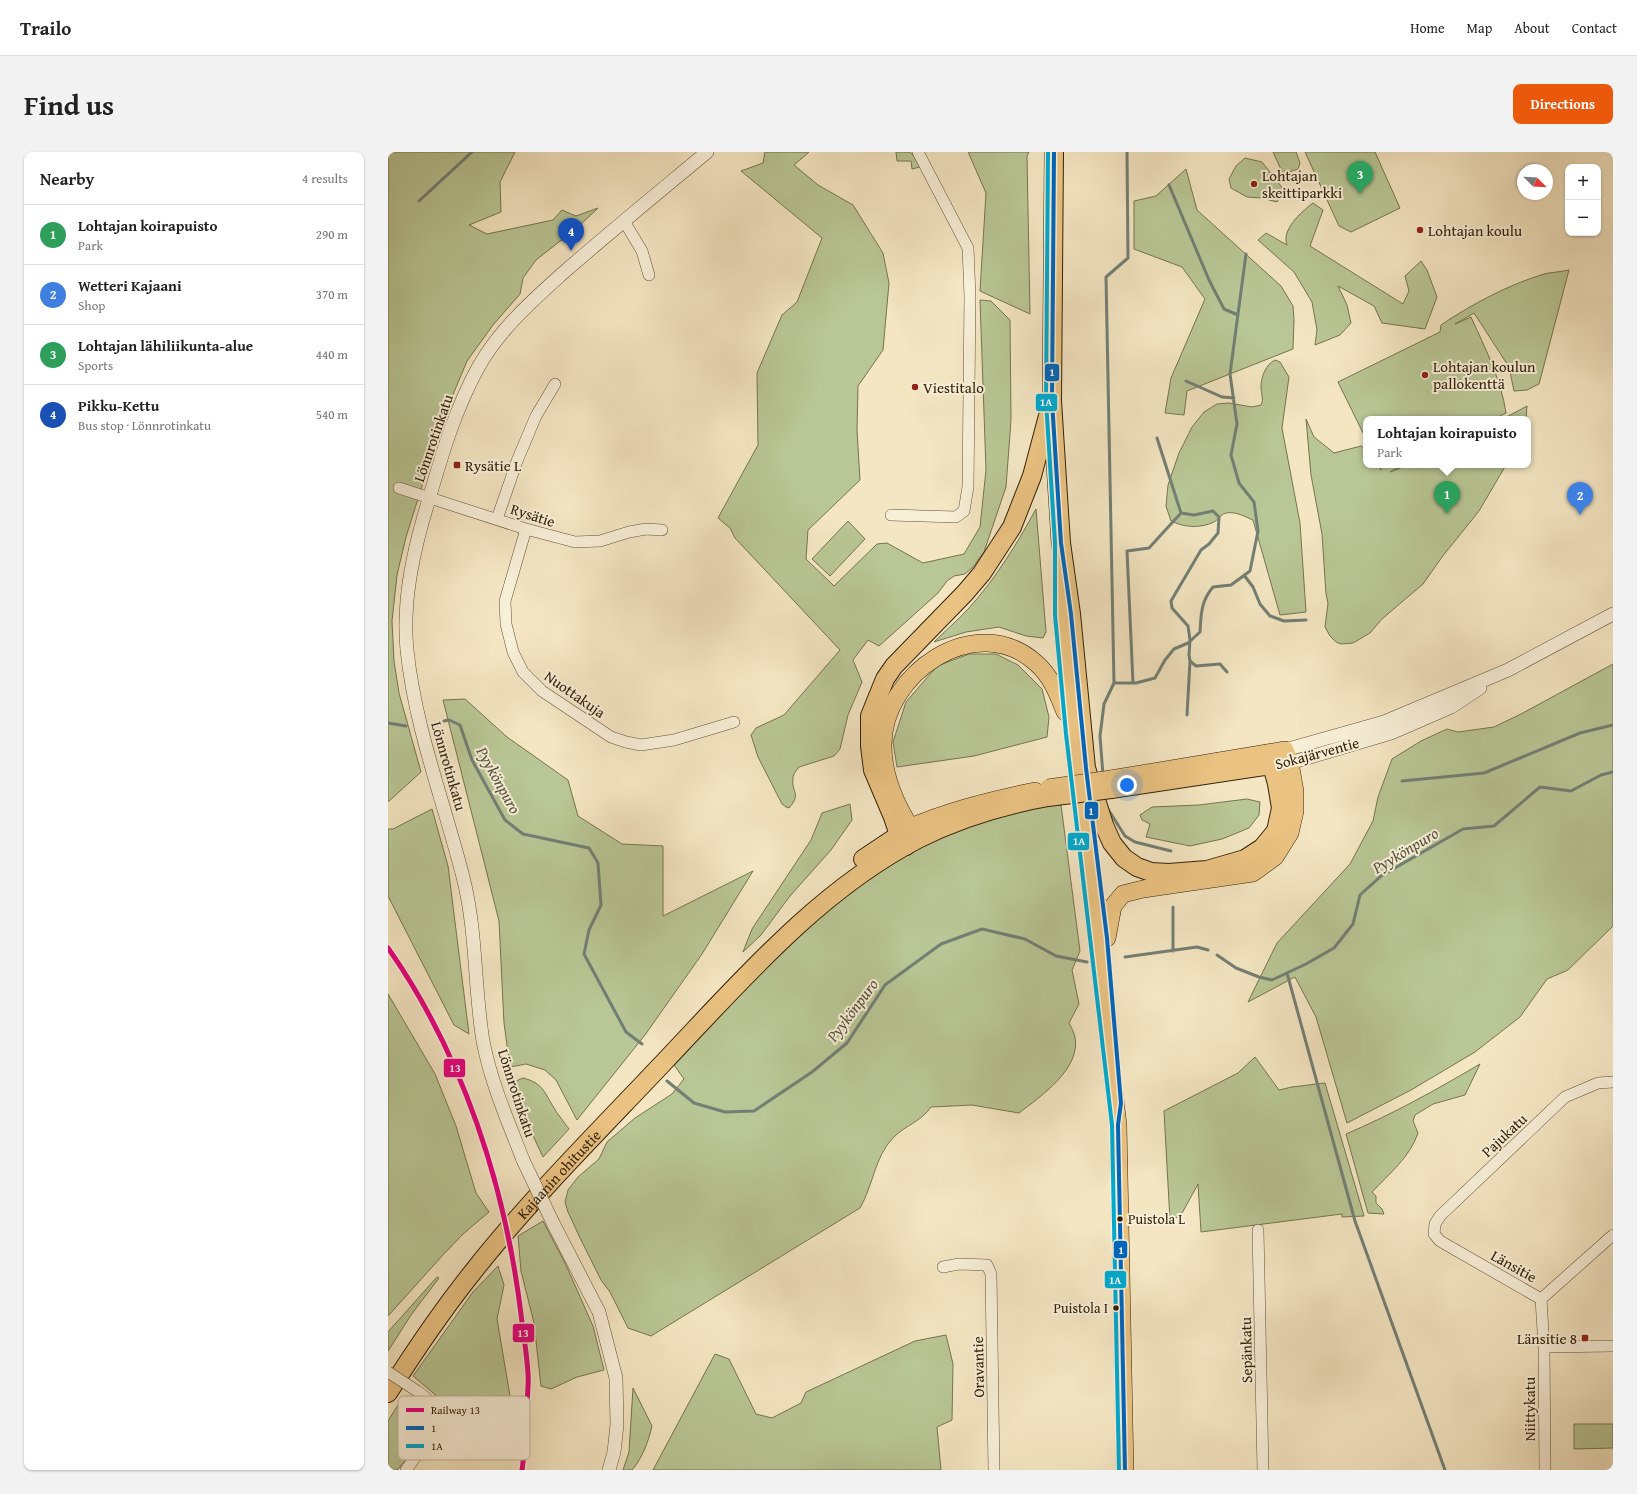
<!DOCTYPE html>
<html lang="en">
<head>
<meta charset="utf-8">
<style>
  body { margin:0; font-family:"Gentium Book Plus",serif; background:#f2f2f2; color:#222 }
  .controls { position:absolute; right:12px; top:12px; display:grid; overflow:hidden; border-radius:8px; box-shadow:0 1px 3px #0004 }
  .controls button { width:36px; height:36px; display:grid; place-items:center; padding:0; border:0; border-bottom:1px solid #e0e0e0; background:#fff; color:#222; font:20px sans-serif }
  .compass { position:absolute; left:1129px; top:12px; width:36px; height:36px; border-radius:50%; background:#fff; box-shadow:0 1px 3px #0004; rotate:114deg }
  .you { position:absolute; left:739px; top:633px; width:14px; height:14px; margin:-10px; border:3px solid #fff; border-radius:50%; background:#1a73e8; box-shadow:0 0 0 6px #1a73e833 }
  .badge { display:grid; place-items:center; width:26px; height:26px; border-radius:50%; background:#ea580c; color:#fff; font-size:13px; font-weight:700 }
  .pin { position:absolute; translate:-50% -33px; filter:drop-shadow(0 1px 2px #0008) }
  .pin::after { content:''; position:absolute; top:21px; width:14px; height:12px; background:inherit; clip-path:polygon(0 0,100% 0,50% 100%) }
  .popup { position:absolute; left:975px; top:264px; width:168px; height:52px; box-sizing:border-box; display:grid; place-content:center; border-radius:8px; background:#fff; filter:drop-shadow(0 1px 3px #0005); font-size:13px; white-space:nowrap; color:#767676 }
  .popup b { font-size:15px; color:#222 }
  .popup::after { content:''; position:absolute; left:50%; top:100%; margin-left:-8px; border:8px solid transparent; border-top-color:#fff }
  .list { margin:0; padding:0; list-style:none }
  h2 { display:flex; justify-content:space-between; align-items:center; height:52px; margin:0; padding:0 16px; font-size:17px }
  h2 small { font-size:13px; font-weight:400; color:#767676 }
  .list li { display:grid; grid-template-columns:26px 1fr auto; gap:12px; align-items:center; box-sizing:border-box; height:60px; padding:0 16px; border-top:1px solid #e0e0e0 }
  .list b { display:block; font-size:15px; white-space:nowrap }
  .list p { margin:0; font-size:13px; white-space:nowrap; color:#767676 }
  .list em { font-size:13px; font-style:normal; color:#767676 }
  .map { position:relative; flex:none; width:1225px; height:1318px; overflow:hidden; border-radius:8px }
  header { display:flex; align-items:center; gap:24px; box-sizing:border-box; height:56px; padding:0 20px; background:#fff; border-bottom:1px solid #e0e0e0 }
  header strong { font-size:19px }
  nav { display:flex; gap:22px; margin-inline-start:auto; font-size:14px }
  .intro { display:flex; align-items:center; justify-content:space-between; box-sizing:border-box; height:96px; padding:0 24px }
  h1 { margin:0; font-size:28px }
  .button { padding:10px 18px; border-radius:8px; background:#ea580c; color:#fff; font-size:14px; font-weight:700 }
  main { display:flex; gap:24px; padding:0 24px }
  aside { flex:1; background:#fff; border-radius:8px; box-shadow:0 1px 3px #0004 }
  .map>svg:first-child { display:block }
  .green { fill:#b9c695; stroke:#76744e }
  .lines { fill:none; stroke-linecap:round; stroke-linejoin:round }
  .stream { stroke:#737f74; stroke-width:3 }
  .minor-casing { stroke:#625236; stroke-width:12 }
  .tertiary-casing { stroke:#625236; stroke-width:14 }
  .primary-casing { stroke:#322107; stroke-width:18 }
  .trunk-casing { stroke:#322107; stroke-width:20 }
  .minor { stroke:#f8efd8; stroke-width:11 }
  .tertiary { stroke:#f8efd8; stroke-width:13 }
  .primary { stroke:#eac382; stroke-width:17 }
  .trunk { stroke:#eac382; stroke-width:18 }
  .minor-bridge-casing { stroke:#625236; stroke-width:12; stroke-linecap:butt }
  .tertiary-bridge-casing { stroke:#625236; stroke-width:14; stroke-linecap:butt }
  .primary-bridge-casing { stroke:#322107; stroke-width:18; stroke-linecap:butt }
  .trunk-bridge-casing { stroke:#322107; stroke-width:20; stroke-linecap:butt }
  .minor-bridge { stroke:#f8efd8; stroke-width:11 }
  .tertiary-bridge { stroke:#f8efd8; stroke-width:13 }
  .primary-bridge { stroke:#eac382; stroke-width:17 }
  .trunk-bridge { stroke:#eac382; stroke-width:18 }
  .bus-1-casing { stroke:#f8efd8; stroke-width:7 }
  .bus-2-casing { stroke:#f8efd8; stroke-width:7 }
  .bus-1 { stroke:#0065bd; stroke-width:4 }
  .bus-2 { stroke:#00a9ce; stroke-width:4 }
  .rail-1-casing { stroke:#f8efd8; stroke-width:8 }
  .rail-1 { stroke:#e5007d; stroke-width:5 }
  .poi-dot { fill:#8f2418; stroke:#f8efd8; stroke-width:1.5 }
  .bus-dot { fill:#322107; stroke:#f8efd8; stroke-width:1.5 }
  .labels { text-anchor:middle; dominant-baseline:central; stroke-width:4; stroke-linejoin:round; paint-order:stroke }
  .bus-label { font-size:14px; fill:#322107; stroke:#f8efd8; text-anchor:start }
  .poi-label { font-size:15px; fill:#322107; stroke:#f8efd8; text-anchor:start }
  .street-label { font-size:15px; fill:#322107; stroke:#f8efd8 }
  .water-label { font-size:16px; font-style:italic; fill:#53503d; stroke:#f8efd8 }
  .key { fill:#f8efd8; stroke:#bdb199; stroke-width:1 }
  .key-label { font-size:11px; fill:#322107 }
  .line-badge { stroke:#f8efd8; stroke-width:1.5 }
  .badge-label { font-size:11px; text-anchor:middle; font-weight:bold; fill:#fff }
</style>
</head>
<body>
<header>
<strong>Trailo</strong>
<nav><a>Home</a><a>Map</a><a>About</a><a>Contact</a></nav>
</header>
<div class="intro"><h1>Find us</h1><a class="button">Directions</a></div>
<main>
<aside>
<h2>Nearby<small>4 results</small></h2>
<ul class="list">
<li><span class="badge" style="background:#2e9e5b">1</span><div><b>Lohtajan koirapuisto</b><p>Park</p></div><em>290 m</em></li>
<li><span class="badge" style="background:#3f7fe0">2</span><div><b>Wetteri Kajaani</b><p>Shop</p></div><em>370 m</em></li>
<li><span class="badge" style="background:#2e9e5b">3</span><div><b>Lohtajan lähiliikunta-alue</b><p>Sports</p></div><em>440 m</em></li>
<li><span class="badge" style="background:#1a4fb4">4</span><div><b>Pikku-Kettu</b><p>Bus stop · Lönnrotinkatu</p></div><em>540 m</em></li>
</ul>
</aside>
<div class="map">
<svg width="1225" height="1318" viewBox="0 0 1225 1318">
  <rect width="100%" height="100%" fill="#f4e6c3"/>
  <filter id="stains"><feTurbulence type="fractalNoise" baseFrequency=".005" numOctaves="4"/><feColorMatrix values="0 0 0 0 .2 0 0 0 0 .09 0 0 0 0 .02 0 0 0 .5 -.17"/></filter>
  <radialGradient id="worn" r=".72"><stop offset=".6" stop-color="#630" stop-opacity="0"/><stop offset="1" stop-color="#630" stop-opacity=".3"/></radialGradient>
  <path class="green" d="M0,0h127l-15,30 1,30 -32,13 18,9 66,-14 9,-10 14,6 22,-8 -20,19 -42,33 -13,18 -3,16 -27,31 -26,36 -23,55 -38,121 -9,38 -5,46 2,40 5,32 22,79 -33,30z
    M377,0h44l-15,13 24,20 35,20 30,48 6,30 -6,67 -25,36 -1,44 3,50 -52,50 -2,29 28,27 43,-42 10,-1 36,20 41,-9 16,-27 6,-57 -6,-170 11,1 19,19 1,100 -5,67 -22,65 -11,15 -8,7 -11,2 -7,5 -9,12 -59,53 -11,-6 -15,20 9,22 -14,33 -8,34 -6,7 -35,11c-2,3 -6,7 -6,11 -2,15 9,15 -4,30l-3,-1 -4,-3 -24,-47 -7,-22 5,-7 28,-13 56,-65 -105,-112 -5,-10 -12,-10 40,-73 -1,-72 25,-58 15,-13 25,-64 -81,-67 22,-8z
    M508,0h14l3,3 7,12 -8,2 -1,-8h-14z
    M580,0h61l-2,4 3,158 -50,-23 6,-98z
    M885,0h23l4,11 -2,6 -15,5z
    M917,0h70l25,56 -49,24 -12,-6z
    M857,6l17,4 22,28 -7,12 -15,-4 -15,-1 -16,-9 -2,-9 7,-13z
    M798,17l11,41 84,76 12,20 1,14 -1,29 -106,42 -3,24 -19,-2 6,-35 34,-79 -23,-32 -48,-18v-48l22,-5z
    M925,51l10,7 -13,36 93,58 6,-13 -4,-15 16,-15 6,9 10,27 -12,32 -43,-6 -8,-17 -36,-20 9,19 4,18 -11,12 -25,10 2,-15 -5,-28 -18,-30 -36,-32 8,-7 21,12c-6,-15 14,-33 26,-42z
    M1181,118l-30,114 -12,6 -13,1 -5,-24 -35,-54 -19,11 16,-7c14,31 30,62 35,96l-12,6h-128v20l-28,-57 102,-50 1,-7c31,-21 67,-40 103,-51 8,-2 17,-2 25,-4z
    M887,208l5,2 9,15 -7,51 18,95 6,89 -26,3 -27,-95c-8,-3 -17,-9 -27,-7 -5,1 -8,7 -12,9 -14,7 -31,5 -43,-1l-5,-15 2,-21 11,-32 13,-26 12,-15 13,-8 12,-1 23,4 9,-2c3,-6 0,-12 0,-18 0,-10 5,-23 14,-27z
    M1139,254l-1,13h-23z
    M918,267l8,18 20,16 27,-7 5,3v16h12l3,5 -2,-5h24l-13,7 18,-7h98l-27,46 -37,46 -19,27 -41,35 -12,14 -17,10 -12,1 -5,-2 -6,-6 -5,-9 3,-24 -2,-9 -4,-60 -11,-59z
    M648,357l10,123 -3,6 -17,-2 -27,-9 -33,5 -32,10c12,-12 24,-22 35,-34 27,-30 48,-64 67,-99z
    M460,369l17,18 -35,37 -18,-17z
    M581,502h27l22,11 24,24 7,28 -2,20 -73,19 -77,11 -4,-25 13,-40 31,-36z
    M1225,512v262l-45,44 -21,9 -27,38 -45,35 -64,38 -64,33 -31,-106 -21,-40 -47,25 29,-59 73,-79 23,-43 5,-24 14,-38 29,-18 26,-12 11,3 36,-5 27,-13z
    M77,547l42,38 61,43 10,36 44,28 41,2v70l90,-45 -51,83 -57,81 -68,85 -21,-40 -11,-10 -19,-6 -16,3 -6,-44 -5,-102 -56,-221z
    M859,647l13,3 -1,13 -10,13 -27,11 -32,7 -44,-9 4,-13 -8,-4 -2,-5 12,-8 47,-2z
    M462,652l2,16 -21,30 -41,46 -29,39 -18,17 9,-23 59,-89 11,-27z
    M673,653l19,146 -8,19 7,34 -10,19c2,4 5,9 6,14 6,32 -34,59 -56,76l-47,-8 -41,2c-9,14 -27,19 -38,31 -18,18 -20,48 -33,70l-209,128 -23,-8 -18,-36 -9,-12 -20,-40 -13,-28 -3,-10 3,-12 10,-13 21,-18 8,-17 28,-24 37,-24 12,-15 -10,-14c88,-95 194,-217 324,-250 11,-3 24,-8 35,-9 9,-1 19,0 28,-1z
    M44,657l16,57 21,168 -15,-9 -66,-129v-67h5z
    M0,842l47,80 21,52 20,67 13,19 -26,22 -21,22 -54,60z
    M867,905l24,33 13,-3 33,-4 39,133 -22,1v-3l-141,18 -3,-48 -17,31 -11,6 -6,-110 74,-38z
    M1092,912l-15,31 -32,9 -18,11 -2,6 5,12c-8,24 -29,41 -46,59l4,4v7l6,6 2,5 -16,-1 -22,-79c47,-20 90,-44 134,-70z
    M135,926c20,5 21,14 31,30 4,7 10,14 15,21l-26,28 -15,-32 -14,-43z
    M155,1069l22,42 28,63 11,44 -27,7 -26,12 -10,-3 -7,-63 -13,-52 -3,-35z
    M110,1114l6,19 -7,34 13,77 2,29 -1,29 -9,3 -16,-8 -13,-15 -11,-6 -9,-10 -7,-14 -33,-28 60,-84z
    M49,1125l2,1 -28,37 -23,36v-19z
    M558,1183l7,29 -1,56 -15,7 4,43h-288l62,-116 14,5 27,55 16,4 29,-15 5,-11 109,-51z
    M245,1236l19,38c-4,16 -9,31 -20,44h-9l6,-18z
    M15,1245l11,9 6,19 -6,26 -17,19h-9v-49z
    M1186,1272h39v24l-39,1z"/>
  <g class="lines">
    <path class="stream" d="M781,33l40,95 15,29 14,6
      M31,49l53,-49
      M798,229l36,16 12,1
      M793,361l13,2 19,-4 6,6 -1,16 -9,11 -8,6 -30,51 1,7 16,18 2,14 -1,15 1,6 6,5 24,-2 7,8
      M856,423l9,12 7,17 10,12 14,5 22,-1
      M726,531h22l19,-5 10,-18 9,-11 14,-6 12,-11c1,-18 1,-31 13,-45l18,-2 19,-14 8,-40 -4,-29 -15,-19 -8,-28 6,-31 -7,-50 16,-120
      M745,531l-6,-132 22,-3 32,-35 -24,-75
      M799,563l3,-54
      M56,569l5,-1 11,5 12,35 33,60 18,14 66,14 9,15 3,42 -12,25 -5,24 42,78 16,12
      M0,571l18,3
      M715,623l-3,-39 4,-32 10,-21 -8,-406 22,-19 -1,-106
      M1014,629l82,-8 96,-40 33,-8
      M718,654l19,30 10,6 36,9
      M785,799v-44
      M829,803l19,13 23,9 13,3 34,-16 28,-16 19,-24 7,-29 21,-19 82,-47 31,-3 46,-39 31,4 30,-16 12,-3
      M737,805l72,-10 11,3
      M899,821l68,248 90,249
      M279,929l27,22 31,9 29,-1 58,-39 35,-29 38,-58 56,-41 41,-15 43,10 31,17 31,6"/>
    <g class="minor-casing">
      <path id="minor" d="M236,69l18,30 7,24
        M11,336l127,41 49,13 25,-1 29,-9 17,-3 16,1
        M503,363l65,2 8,-6 4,-24 2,-191 -2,-48 -50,-96
        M109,367l20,-58 19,-45 19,-32
        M138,377l-21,72 1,23 7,28 10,20 19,19 69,46 15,5 15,3 33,-5 60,-18
        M870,1078l5,240
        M555,1115l16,-3 28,1 4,9 3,196
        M1153,1147l72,-64
        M1156,1195l69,-1
        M18,1318c13,-19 39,-45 23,-69 -3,-4 -8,-7 -12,-10
        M1157,1318l-1,-123 -3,-48 -101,-58 -6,-7 1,-10 5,-8 125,-119 33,-14 15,-1"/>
    </g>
    <g class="tertiary-casing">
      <path id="tertiary" d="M897,598l99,-28 124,-52 105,-56
        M893,612l9,-1 101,-30 60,-26 29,-19
        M135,1008c-15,-39 -32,-77 -40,-119 -9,-54 -6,-109 -20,-164 -19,-75 -48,-149 -56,-227 -5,-51 7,-102 22,-151 13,-45 27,-92 50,-133 21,-37 53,-65 84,-93 47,-41 96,-81 144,-121
        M165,1071l46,89 17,66 1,47 -3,27 -5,18"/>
    </g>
    <g class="primary-casing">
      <path id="primary" d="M673,433v29l11,119 46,392 7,345
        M513,681c11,-8 23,-11 36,-16 32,-12 64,-19 98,-26
        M530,687c-18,-26 -35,-60 -35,-93 -1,-72 93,-137 153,-83 15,13 22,31 29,49
        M719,786l6,-32 10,-12 20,-5 110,-16 22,-16 15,-24 5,-22v-20l-5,-28 -5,-13 -174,29"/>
    </g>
    <g class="trunk-casing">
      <g id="trunk">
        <path d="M666,0l-2,249 9,142 10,71 15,154 18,57 8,18 12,15 13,9 14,5 18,1 38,-3 38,-11 17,-11 14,-17 5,-23 -4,-24 -5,-19 -161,24"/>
        <path d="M518,694l-7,-11 -6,-18 -20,-47 -3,-24v-30l15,-37 9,-13 71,-73 17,-20 30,-46 20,-51 17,-64"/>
        <path d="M475,707l36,-24"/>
        <path id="s1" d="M0,1241c26,-41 53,-81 84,-120 59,-75 128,-143 193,-212 77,-81 153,-170 253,-222 41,-21 85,-34 130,-42"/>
      </g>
    </g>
    <use href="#minor" class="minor"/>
    <use href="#tertiary" class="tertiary"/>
    <use href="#primary" class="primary"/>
    <use href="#trunk" class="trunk"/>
    <g class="minor-bridge-casing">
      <path id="minor-bridge" d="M0,1220l29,19"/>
    </g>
    <g class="tertiary-bridge-casing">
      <path id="tertiary-bridge" d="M135,1008l30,63"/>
    </g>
    <g class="primary-bridge-casing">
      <path id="primary-bridge" d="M660,636l63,-9"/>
    </g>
    <g class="trunk-bridge-casing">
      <path id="trunk-bridge" d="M660,645l63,-8"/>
    </g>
    <use href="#minor-bridge" class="minor-bridge"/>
    <use href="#tertiary-bridge" class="tertiary-bridge"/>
    <use href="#primary-bridge" class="primary-bridge"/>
    <use href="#trunk-bridge" class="trunk-bridge"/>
    <g class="bus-1-casing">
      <path id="bus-1" d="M666,0l-2,249 9,142 10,71 15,154 21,170 14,165 -3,22 7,345"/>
    </g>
    <g class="bus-2-casing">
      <path id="bus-2" d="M660,0l-2,249 9,142v72l11,119 46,391 7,345"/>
    </g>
    <use href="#bus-1" class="bus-1"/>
    <use href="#bus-2" class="bus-2"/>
    <g class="rail-1-casing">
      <path id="rail-1" d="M0,796c75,107 117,237 133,366 2,19 6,40 7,60 1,10 -1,22 -1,33 -1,21 -2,42 -5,63"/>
    </g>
    <use href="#rail-1" class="rail-1"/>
  </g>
  <g class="poi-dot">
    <circle cx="866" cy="32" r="4"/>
    <circle cx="1032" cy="78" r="4"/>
    <circle cx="1037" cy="223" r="4"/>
    <circle cx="527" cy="235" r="4"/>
    <rect x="65" y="309" width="8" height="8" rx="2"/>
    <rect x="1193" y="1182" width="8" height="8" rx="2"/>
  </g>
  <g class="bus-dot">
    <circle cx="732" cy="1067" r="3.5"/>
    <circle cx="728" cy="1156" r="3.5"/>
  </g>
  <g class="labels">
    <g class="bus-label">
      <text x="740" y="1067">Puistola L</text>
      <text x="720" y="1156" text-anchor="end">Puistola I</text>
    </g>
    <g class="poi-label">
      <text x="874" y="23">Lohtajan<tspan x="874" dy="17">skeittiparkki</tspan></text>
      <text x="1040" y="78">Lohtajan koulu</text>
      <text x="1045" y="214">Lohtajan koulun<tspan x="1045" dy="17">pallokenttä</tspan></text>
      <text x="535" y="235">Viestitalo</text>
      <text x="77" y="313">Rysätie L</text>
      <text x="1189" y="1186" text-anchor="end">Länsitie 8</text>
    </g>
    <g class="street-label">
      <text transform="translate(45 286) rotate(-71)">Lönnrotinkatu</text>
      <text transform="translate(145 363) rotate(18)">Rysätie</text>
      <text transform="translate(187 542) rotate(35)">Nuottakuja</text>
      <text transform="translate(929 601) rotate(-15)">Sokajärventie</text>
      <text transform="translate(61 614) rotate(74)">Lönnrotinkatu</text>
      <text transform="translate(129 941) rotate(72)">Lönnrotinkatu</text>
      <text transform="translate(1116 983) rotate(-43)">Pajukatu</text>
      <text stroke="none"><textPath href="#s1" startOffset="278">Kajaanin ohitustie</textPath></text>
      <text transform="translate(1126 1114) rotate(29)">Länsitie</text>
      <text transform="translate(858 1198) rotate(-91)">Sepänkatu</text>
      <text transform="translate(590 1215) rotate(-91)">Oravantie</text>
      <text transform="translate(1141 1257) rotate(-90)">Niittykatu</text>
    </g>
    <g class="water-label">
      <text transform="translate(111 628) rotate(61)">Pyykönpuro</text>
      <text transform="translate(1017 698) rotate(-31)">Pyykönpuro</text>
      <text transform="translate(464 858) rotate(-53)">Pyykönpuro</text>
    </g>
  </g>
  <rect x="10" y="1244" width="132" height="64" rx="6" class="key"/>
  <rect x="18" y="1256" width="18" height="4" fill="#e5007d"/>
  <rect x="18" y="1274" width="18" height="4" fill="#0065bd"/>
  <rect x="18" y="1292" width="18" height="4" fill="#00a9ce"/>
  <g class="key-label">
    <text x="43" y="1262">Railway 13</text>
    <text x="43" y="1280">1</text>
    <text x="43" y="1298">1A</text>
  </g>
  <g class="line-badge">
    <rect x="656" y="211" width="16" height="19" rx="4" fill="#0065bd"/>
    <rect x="647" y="241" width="23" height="19" rx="4" fill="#00a9ce"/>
    <rect x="696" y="649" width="15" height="19" rx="4" fill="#0065bd"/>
    <rect x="679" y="680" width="23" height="19" rx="4" fill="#00a9ce"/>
    <rect x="55" y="906" width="23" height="20" rx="4" fill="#e5007d"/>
    <rect x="725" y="1088" width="15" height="19" rx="4" fill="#0065bd"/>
    <rect x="716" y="1118" width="23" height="19" rx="4" fill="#00a9ce"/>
    <rect x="124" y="1171" width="23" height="20" rx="4" fill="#e5007d"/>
  </g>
  <g class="badge-label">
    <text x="664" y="224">1</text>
    <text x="658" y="254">1A</text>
    <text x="703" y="663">1</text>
    <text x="691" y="693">1A</text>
    <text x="67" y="920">13</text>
    <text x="733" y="1102">1</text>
    <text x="727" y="1132">1A</text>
    <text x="135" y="1185">13</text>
  </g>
  <rect width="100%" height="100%" filter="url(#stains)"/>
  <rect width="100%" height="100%" fill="url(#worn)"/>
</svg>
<div class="controls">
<button>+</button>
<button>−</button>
</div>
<svg class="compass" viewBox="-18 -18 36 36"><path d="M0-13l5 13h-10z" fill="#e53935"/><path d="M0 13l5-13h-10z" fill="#767676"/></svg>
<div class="you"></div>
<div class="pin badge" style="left:1059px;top:362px;background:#2e9e5b">1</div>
<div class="popup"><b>Lohtajan koirapuisto</b>Park</div>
<div class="pin badge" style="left:1192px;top:363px;background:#3f7fe0">2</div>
<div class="pin badge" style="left:972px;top:42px;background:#2e9e5b">3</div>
<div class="pin badge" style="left:183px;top:99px;background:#1a4fb4">4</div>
</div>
</main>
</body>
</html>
